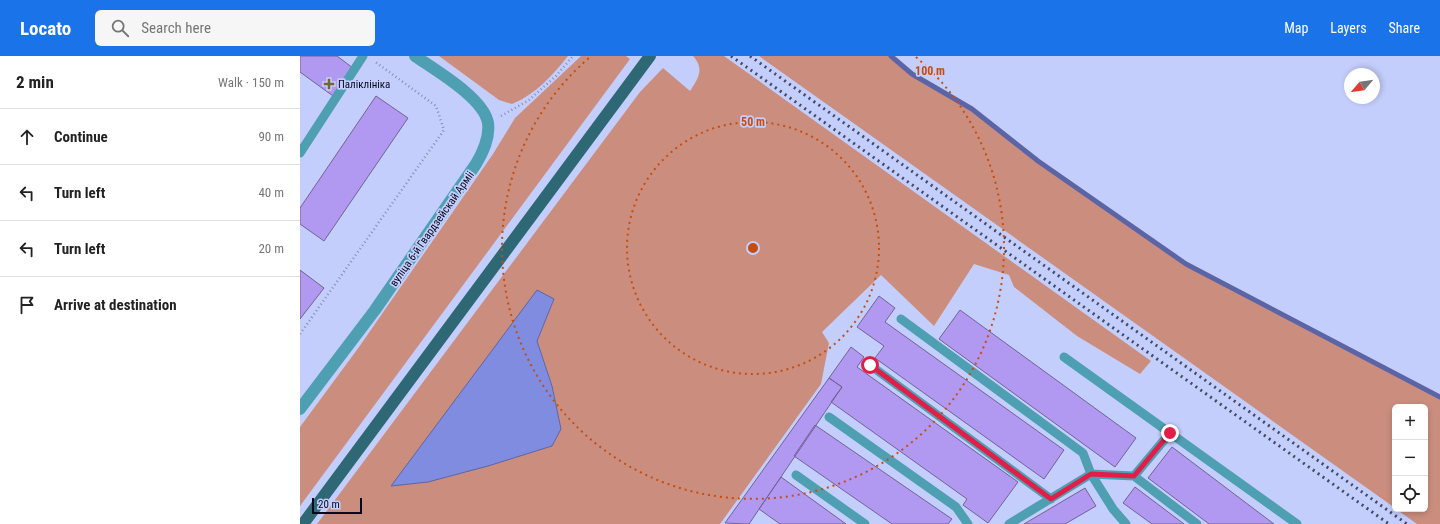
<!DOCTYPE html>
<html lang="en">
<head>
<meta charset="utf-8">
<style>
  body { margin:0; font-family:"Roboto Condensed",sans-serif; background:#f6f6f6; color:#222 }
  .controls { position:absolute; right:12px; bottom:12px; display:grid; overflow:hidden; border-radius:6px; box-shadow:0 2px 6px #0003 }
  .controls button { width:36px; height:36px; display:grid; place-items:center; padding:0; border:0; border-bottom:1px solid #e0e0e0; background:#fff; color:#222; font:20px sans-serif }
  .compass { position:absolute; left:1044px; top:12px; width:36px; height:36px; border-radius:50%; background:#fff; box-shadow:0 2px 6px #0003; rotate:241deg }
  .scale { position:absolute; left:12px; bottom:10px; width:50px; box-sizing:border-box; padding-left:4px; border:2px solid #07091c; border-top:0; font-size:11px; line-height:14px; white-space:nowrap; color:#07091c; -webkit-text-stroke:3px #c4cefc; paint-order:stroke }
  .stop { position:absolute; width:12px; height:12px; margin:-9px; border:3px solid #e11d48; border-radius:50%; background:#fff }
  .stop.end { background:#e11d48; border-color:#fff; box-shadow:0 1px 4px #0008 }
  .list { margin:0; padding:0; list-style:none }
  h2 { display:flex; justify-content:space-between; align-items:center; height:52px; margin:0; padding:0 16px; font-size:17px }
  h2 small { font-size:13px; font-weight:400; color:#767676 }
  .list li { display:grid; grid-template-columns:26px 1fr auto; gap:12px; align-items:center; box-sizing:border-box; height:56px; padding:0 16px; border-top:1px solid #e0e0e0 }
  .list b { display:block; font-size:15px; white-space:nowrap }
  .list em { font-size:13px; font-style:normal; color:#767676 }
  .icon { flex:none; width:22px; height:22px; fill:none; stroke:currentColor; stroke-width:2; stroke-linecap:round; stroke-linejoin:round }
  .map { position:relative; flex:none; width:1140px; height:468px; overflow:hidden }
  header { display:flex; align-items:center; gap:24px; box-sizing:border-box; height:56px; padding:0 20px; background:#1a73e8; color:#fff }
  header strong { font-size:19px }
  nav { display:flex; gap:22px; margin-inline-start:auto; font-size:14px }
  .search { width:280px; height:36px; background:#f6f6f6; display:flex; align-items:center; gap:10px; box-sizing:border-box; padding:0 14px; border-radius:6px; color:#767676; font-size:15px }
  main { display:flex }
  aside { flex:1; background:#fff }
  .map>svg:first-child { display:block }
  .green { fill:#cb8e7e; fill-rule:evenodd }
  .water { fill:#7f8ce0; stroke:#5b65a5 }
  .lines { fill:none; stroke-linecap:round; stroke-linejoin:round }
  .stream { stroke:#5b65a5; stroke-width:5 }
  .building { fill:#b198f0; stroke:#716397 }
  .path { stroke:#868eb3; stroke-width:2.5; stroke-dasharray:1 3; stroke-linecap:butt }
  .lane { stroke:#4f9fb3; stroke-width:9 }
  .street { stroke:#4f9fb3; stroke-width:12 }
  .primary { stroke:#2f6875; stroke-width:12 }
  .rail { stroke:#444964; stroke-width:3; stroke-dasharray:2 4; stroke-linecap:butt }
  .route { stroke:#e11d48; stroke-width:5 }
  .ring { fill:none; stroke:#c64d0e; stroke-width:2; stroke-dasharray:2 4 }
  .poi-dot { fill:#746734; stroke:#c4cefc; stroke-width:1.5 }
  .labels { text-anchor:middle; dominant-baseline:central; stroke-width:3.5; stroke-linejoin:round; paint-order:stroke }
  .poi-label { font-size:11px; fill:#07091c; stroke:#c4cefc; text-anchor:start }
  .street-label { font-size:11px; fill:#07091c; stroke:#c4cefc }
  .centre { fill:#c64d0e; stroke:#c4cefc; stroke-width:2 }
  .ring-label { font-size:12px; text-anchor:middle; font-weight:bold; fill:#c64d0e; stroke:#c4cefc; stroke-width:3.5; stroke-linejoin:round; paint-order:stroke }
</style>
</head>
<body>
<header>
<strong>Locato</strong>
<div class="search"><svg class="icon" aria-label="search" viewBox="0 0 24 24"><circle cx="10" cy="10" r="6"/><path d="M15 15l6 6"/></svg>Search here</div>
<nav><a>Map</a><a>Layers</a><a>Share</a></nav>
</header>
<main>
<aside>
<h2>2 min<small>Walk · 150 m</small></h2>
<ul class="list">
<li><svg class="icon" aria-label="ahead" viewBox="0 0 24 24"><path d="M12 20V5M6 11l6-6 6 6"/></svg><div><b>Continue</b></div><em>90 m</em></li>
<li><svg class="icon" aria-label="left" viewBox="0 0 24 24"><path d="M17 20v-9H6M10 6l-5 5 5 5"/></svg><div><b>Turn left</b></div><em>40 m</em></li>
<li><svg class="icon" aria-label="left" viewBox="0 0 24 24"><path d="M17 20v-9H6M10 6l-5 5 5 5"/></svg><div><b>Turn left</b></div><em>20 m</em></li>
<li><svg class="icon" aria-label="arrive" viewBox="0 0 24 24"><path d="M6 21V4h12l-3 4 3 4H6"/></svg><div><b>Arrive at destination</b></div></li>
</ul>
</aside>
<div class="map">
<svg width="1140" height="468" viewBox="0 0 1140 468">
  <rect width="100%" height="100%" fill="#c4cefc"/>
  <path class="green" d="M139,0h129c-16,20 -32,38 -56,48l-13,-4z
    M281,0h45l4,3 -330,447v-79l59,-80 134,-193 22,-36z
    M393,0h31l427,305 -11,13 -63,-38 -63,-49 -5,-12 -35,-11 -40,62 -53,-51 -59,57 7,11 -8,41 -101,140h-403l323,-432 23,-24 27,23c8,-12 15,-22 3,-35zM254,243l-17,42 15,45 9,43 -169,57z
    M459,0h132l21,18 60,35 66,52 148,103 254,133v127h-23l-21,-15h29v-102h-30v101z"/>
  <path class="water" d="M237,234l17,9 -17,42 15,45 9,43 -9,17 -64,20 -60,16 -37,4z"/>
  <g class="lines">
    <path class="stream" d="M591,0l21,18 60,35 66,52 148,103 254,133"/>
  </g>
  <path class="building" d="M0,0h37l16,12 -20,28 -33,-24z
    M76,40l32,22 -84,123 -24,-17v-16z
    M0,214l24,18 -24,31z
    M579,240l16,12 -10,14 179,128 -20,29 -169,-121 9,-12 -27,-19z
    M660,254l176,128 -21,29 -176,-128z
    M551,291l13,10 -7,10 161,115 -30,41 -25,-18 4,-6 -136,-97 11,-15 -13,-9z
    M529,322l13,9 -93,137 -24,-1z
    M515,369l137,94 -4,5h-56l-98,-68z
    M872,391l102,77h-65l-61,-46z
    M481,421l65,47h-66l-21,-15z
    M835,431l49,37h-32l-29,-21z
    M785,432l11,18 -31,18h-41z"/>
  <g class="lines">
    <path class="path" d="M201,60l28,-16 27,-24 17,-20
      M0,278l144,-204 -8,-24 -62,-45"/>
    <path class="lane" d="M0,97l63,-97
      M601,263l182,134 8,21 -82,50
      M764,301l106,76
      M570,309l181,134
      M529,361l127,90 12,17
      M791,418l43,2 63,48
      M791,418l22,35 13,15
      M496,419l69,49
      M834,420l36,-43 127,91"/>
    <path class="street" d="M0,353l75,-99 101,-146c7,-12 14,-26 12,-41 -4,-25 -53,-53 -73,-67"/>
    <path class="primary" d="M3,468l347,-468"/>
    <path class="rail" d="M431,0l658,468
      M450,0l657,468"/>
  </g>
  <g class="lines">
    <path class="route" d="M570,309l181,134 40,-25 43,2 36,-43"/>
  </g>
  <g class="ring">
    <circle cx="453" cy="192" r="126"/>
    <path d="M616 1A251 251 0 1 1 290 1"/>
  </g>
  <path class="poi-dot" d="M27 22h4v4h4v4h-4v4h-4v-4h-4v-4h4z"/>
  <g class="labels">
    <g class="poi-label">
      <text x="38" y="28">Паліклініка</text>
    </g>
    <g class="street-label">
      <text transform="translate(132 173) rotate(-55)">вуліца 6-й Гвардзейскай Арміі</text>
    </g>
  </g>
  <circle cx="453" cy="192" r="6" class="centre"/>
  <g class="ring-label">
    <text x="630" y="19">100 m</text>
    <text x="453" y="70">50 m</text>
  </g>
</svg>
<div class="controls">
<button>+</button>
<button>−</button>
<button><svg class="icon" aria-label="locate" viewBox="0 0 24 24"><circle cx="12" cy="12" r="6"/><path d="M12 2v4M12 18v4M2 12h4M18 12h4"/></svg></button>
</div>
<svg class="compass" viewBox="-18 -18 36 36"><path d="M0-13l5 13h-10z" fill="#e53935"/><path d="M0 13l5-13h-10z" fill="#767676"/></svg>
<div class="scale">20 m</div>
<div class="stop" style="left:570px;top:309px"></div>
<div class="stop end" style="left:870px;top:377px"></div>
</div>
</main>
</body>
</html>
